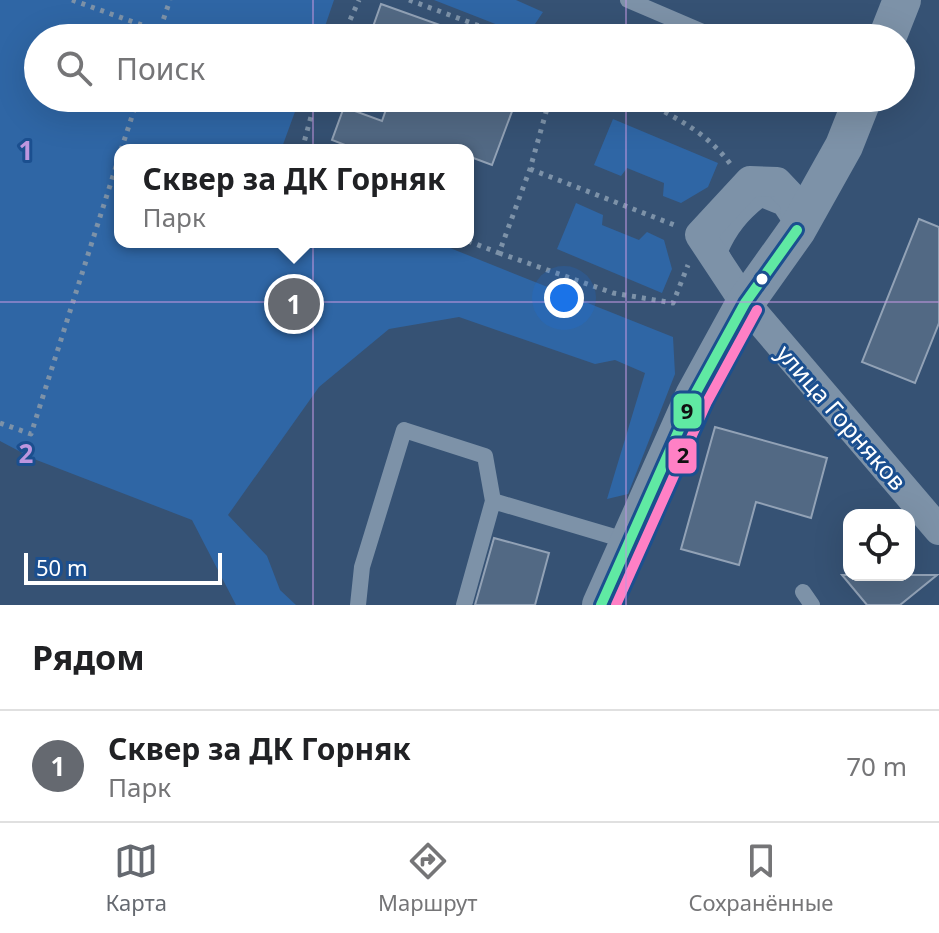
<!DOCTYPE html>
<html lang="ru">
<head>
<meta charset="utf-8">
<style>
  body { margin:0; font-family:"Noto Sans",sans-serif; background:#f6f6f6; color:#202124 }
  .controls { position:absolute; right:24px; bottom:24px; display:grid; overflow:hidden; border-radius:16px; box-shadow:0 8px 32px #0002 }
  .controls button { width:72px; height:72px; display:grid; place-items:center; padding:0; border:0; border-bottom:2px solid #e0e0e0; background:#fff; color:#202124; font:40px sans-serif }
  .scale { position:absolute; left:24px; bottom:20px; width:198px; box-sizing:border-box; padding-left:8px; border:4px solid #fff; border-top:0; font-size:22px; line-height:28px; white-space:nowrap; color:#fff; -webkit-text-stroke:6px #1b4f8f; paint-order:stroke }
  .you { position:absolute; left:564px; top:298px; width:28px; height:28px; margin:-20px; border:6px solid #fff; border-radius:50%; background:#1a73e8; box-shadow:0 0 0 12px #1a73e833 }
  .badge { display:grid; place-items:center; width:52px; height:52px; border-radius:50%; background:#656970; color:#fff; font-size:26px; font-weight:700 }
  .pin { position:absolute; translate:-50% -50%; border:4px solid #fff; box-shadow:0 2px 8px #0006 }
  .popup { position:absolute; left:114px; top:144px; width:360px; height:104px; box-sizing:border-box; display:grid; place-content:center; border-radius:16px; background:#fff; filter:drop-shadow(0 2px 6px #0005); font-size:26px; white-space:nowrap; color:#757577 }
  .popup b { font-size:30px; color:#202124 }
  .popup::after { content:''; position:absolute; left:50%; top:100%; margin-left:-16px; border:16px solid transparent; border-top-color:#fff }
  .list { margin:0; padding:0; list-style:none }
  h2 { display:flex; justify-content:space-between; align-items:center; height:104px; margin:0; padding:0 32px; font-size:34px }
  h2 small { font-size:26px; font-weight:400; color:#757577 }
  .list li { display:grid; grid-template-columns:52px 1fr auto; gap:24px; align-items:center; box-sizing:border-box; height:112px; padding:0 32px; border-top:2px solid #e0e0e0 }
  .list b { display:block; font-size:30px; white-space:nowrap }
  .list p { margin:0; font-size:26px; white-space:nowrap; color:#757577 }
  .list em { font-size:26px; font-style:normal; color:#757577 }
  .icon { flex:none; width:44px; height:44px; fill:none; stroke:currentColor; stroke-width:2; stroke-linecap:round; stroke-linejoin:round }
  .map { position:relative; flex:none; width:939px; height:605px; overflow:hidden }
  .search { position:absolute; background:#fff; box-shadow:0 8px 32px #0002; left:24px; right:24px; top:24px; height:88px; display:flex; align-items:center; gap:20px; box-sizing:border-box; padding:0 28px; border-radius:44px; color:#757577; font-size:30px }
  .sheet { height:216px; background:#fff }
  nav { display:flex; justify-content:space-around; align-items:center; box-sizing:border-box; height:112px; border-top:2px solid #e0e0e0; background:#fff; font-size:22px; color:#757577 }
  nav a { display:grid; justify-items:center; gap:4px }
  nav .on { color:#656970 }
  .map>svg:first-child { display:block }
  .green { fill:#2f66a5 }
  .building { fill:#526984; stroke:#92a2b6; stroke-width:2 }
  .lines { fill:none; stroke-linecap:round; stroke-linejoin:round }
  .path { stroke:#7d92a8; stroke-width:5; stroke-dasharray:4 6; stroke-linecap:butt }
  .service { stroke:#7d92a8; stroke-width:16 }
  .minor { stroke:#7d92a8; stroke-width:30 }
  .tertiary { stroke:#7d92a8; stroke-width:38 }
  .bus-1-casing { stroke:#1b4f8f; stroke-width:16 }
  .bus-2-casing { stroke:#1b4f8f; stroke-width:16 }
  .bus-1 { stroke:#60e9a3; stroke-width:10 }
  .bus-2 { stroke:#ff80c5; stroke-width:10 }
  .grid { fill:none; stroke:#bd96df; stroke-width:2; stroke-opacity:0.55 }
  .bus-dot { fill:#fff; stroke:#1b4f8f; stroke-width:3 }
  .labels { text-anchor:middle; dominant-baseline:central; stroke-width:6; stroke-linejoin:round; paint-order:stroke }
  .street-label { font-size:24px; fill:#fff; stroke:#1b4f8f }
  .grid-label { font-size:26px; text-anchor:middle; font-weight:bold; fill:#bd96df; stroke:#1b4f8f; stroke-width:6; stroke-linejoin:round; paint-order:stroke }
  .line-badge { stroke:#1b4f8f; stroke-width:3 }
  .pale-badge-label { font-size:22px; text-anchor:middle; font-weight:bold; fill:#111 }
</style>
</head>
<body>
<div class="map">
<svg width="939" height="605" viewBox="0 0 939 605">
  <rect width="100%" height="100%" fill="#365274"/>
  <path class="green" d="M0,0h334l-13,38h-283v60h262l-19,52h-161v92h315l238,95 2,37 -47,120 -21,5 38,-126 -30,-13 -20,4 -136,-47 -70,12 -70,58 -91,128 39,41 13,34 16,15h-60l-44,-85 -158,-61 -34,-18z
    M434,0h82l27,12 -12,18 -33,-5z
    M613,119l105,44 -10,24 -27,16 -18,-7 1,-13 -37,-15 -6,8 -27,-11z
    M576,203l27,12 -1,10 37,15 8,-8 17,8 8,29 -10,24 -105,-44z"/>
  <path class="building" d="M381,4l87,31 -1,3h-98z
    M390,98h127l-25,67 -24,-9v-6h-110l-26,-10 12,-33 38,14z
    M919,219l20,8v96l-24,60 -53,-21z
    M715,427l112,31 -16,60 -55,-16 -17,63 -58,-16z
    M494,538l55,15 -14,52h-60z
    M842,575h95l-37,30h-33z"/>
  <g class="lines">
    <path class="path" d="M72,0l106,38
      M409,0l103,38
      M157,38l13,-38
      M342,38l17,-38
      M638,98c36,19 68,33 93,67
      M121,150l17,-52
      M302,150l14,-52
      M530,169l147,57
      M468,241l31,12 31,-84 20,-71
      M499,253l114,40 60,10 15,-38
      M0,423l31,11 89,-280"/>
    <path class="service" d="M628,0l89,38
      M726,263l-6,-12c10,-23 22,-37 41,-52l20,8 10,15
      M803,592l9,13
      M358,605l4,-38 42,-137 81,26 8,45 135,40
      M464,605l29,-104"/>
    <path class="minor" d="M797,230l-2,-29 -18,-19 -27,-1 -50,54 45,68 194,227"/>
    <path class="tertiary" d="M887,38l15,-38
      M601,605l93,-209 51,-93 52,-73 47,-84 19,-48"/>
    <g class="bus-1-casing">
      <path id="bus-1" d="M601,605l93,-209 51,-93 52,-73"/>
    </g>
    <g class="bus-2-casing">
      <path id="bus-2" d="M616,605l91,-203 50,-92"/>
    </g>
    <use href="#bus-1" class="bus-1"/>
    <use href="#bus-2" class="bus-2"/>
  </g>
  <path class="grid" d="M313,0v38M626,0v38M313,98v507M626,98v507M0,302h939"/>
  <circle class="bus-dot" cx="762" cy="279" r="7"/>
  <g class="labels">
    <g class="street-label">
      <text transform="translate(842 417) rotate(49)">улица Горняков</text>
    </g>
  </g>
  <g class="grid-label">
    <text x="26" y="160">1</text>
    <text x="26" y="463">2</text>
  </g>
  <g class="line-badge">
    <rect x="672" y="392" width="31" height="38" rx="8" fill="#60e9a3"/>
    <rect x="667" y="437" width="31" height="38" rx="8" fill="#ff80c5"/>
  </g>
  <g class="pale-badge-label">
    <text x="687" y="419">9</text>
    <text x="683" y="463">2</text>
  </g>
</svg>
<div class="controls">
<button><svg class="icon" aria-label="locate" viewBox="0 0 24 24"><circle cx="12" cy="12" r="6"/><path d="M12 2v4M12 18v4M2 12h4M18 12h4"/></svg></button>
</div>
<div class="scale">50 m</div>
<div class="you"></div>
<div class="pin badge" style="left:294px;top:304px">1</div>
<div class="popup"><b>Сквер за ДК Горняк</b>Парк</div>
<div class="search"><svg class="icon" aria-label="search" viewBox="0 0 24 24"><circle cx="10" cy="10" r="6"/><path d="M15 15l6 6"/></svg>Поиск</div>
</div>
<section class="sheet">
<h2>Рядом<small></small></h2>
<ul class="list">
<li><span class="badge">1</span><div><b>Сквер за ДК Горняк</b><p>Парк</p></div><em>70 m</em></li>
</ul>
</section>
<nav>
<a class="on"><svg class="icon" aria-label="map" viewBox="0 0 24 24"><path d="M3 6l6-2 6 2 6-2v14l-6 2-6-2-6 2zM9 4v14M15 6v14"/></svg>Карта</a>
<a><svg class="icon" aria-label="directions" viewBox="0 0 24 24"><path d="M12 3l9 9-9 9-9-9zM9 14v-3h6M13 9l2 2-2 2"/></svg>Маршрут</a>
<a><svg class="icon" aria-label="saved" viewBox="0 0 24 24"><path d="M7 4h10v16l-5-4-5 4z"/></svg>Сохранённые</a>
</nav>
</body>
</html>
